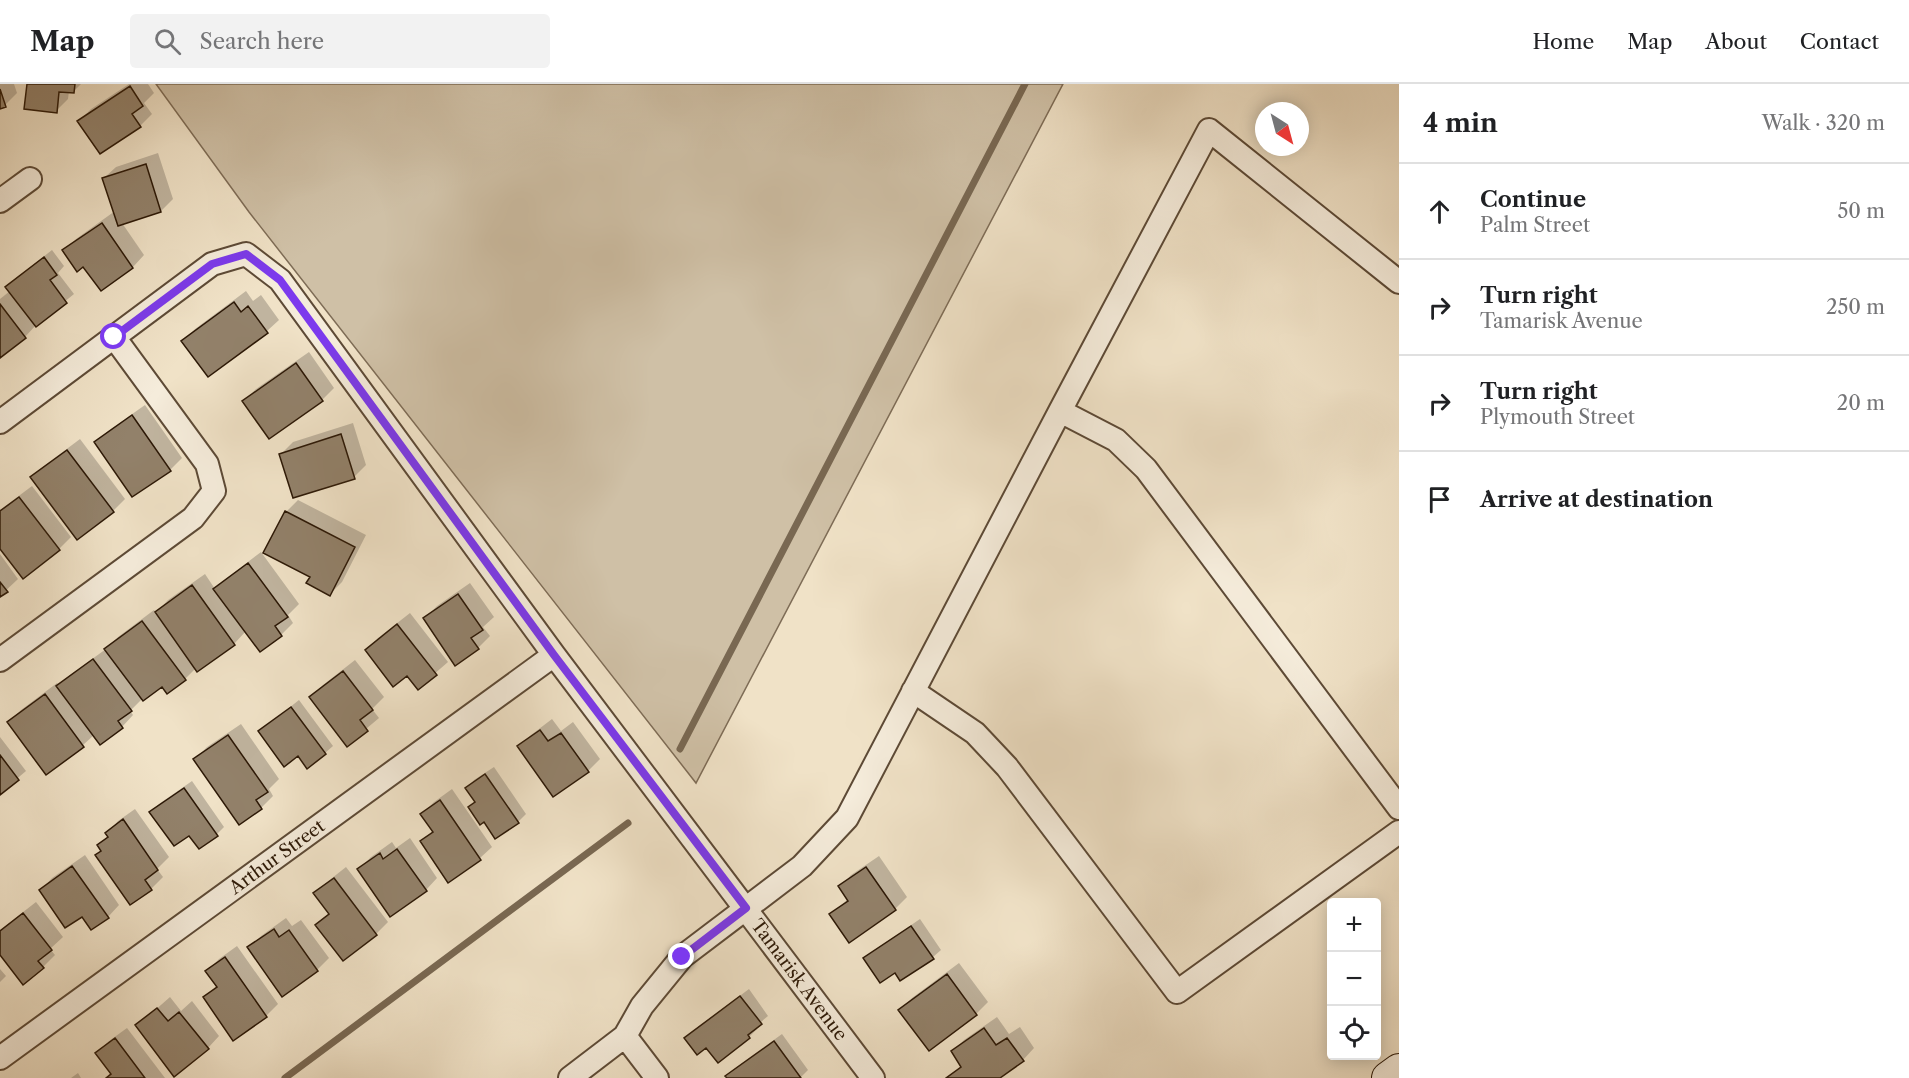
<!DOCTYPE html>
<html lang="en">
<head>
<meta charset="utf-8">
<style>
  body { margin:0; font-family:"Libre Caslon Text",serif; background:#f2f2f2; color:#202124 }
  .controls { position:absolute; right:18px; bottom:18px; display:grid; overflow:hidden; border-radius:6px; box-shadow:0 3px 15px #0003 }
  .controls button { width:54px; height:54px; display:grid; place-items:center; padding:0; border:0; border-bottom:2px solid #e0e0e0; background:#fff; color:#202124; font:30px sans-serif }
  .compass { position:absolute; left:1255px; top:18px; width:54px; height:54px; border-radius:50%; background:#fff; box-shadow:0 3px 15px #0003; rotate:144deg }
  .stop { position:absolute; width:18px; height:18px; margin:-14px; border:4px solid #7c3aed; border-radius:50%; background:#fff }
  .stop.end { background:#7c3aed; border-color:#fff; box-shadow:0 2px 6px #0008 }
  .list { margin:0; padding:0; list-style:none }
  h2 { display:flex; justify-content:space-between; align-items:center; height:78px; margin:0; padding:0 24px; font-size:26px }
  h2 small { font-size:20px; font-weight:400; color:#757577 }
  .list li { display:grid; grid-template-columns:39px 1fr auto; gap:18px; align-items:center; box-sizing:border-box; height:96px; padding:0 24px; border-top:2px solid #e0e0e0 }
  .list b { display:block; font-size:22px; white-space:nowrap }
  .list p { margin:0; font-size:20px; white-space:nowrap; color:#757577 }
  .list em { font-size:20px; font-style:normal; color:#757577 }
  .icon { flex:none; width:33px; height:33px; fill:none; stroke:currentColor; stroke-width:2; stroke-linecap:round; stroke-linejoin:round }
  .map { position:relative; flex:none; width:1399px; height:994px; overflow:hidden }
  header { display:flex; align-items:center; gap:36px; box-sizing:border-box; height:84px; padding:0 30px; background:#fff; border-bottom:2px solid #e0e0e0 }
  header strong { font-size:28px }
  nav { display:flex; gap:33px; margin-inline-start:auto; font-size:21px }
  .search { width:420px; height:54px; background:#f2f2f2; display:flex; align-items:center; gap:15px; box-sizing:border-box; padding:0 21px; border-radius:6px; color:#757577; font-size:22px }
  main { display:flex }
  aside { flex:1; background:#fff }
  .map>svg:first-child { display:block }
  .green { fill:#cfc0a6; stroke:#7e6c56; stroke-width:1.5 }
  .shadow { fill:#0003 }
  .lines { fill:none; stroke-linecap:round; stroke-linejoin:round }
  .stream { stroke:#796852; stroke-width:7 }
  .building { fill:#92816a; stroke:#2c1806; stroke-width:1.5 }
  .street-casing { stroke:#5d4a36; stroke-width:26 }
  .secondary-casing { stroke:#2c1806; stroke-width:34 }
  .street { stroke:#f5ecdb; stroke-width:22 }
  .secondary { stroke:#f5ecdb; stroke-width:32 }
  .route { stroke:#7c3aed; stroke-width:8 }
  .labels { text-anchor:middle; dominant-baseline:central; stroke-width:4.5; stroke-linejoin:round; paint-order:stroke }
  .street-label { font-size:18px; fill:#2c1806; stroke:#f5ecdb }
</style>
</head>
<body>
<header>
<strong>Map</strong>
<div class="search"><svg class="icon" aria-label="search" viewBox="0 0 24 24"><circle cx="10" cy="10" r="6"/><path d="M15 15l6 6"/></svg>Search here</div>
<nav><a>Home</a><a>Map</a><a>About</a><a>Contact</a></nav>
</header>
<main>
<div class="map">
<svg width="1399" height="994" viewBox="0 0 1399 994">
  <rect width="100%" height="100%" fill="#f0e2c7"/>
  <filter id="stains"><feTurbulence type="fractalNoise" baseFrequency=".00333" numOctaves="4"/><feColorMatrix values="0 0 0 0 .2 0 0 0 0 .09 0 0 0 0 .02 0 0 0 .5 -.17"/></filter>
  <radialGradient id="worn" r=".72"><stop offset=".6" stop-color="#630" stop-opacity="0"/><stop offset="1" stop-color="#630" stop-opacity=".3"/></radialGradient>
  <path class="green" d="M156,0h907l-367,699 -447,-571z"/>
  <path class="shadow" d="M0,0h14l3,9 -12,12 -5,2z
    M29,0h52l-8,8 -4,-1 -1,8 -12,12z
    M129,0h19l6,9 -10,10 8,11 -12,12 -61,-5 12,-12z
    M158,69l15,46 -12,12 -39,12 22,32 -11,12 -32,22 -17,-24 -20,-14 12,-12 39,-28 -11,-33 12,-11z
    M52,166l12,16 -6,7 16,21 -38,31 -11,12 -25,19v-57l10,-8 -3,-4 8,-8z
    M246,207l7,10 8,-6 18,25 -12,11 -59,44 -25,-34 12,-12z
    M309,268l25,36 -12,12 -78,1 12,-12z
    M145,321l37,53 -12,12 -74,-28 12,-11z
    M353,339l13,42 -12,12 -73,-23 12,-12z
    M80,355l45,60 -12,12 -81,-33 12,-12z
    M32,402l39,51 -12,12 -36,28 -23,-30v-37z
    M298,416l68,35 -24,47 -12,12 -18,-18 -47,-24 21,-40z
    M261,468l38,52 -11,11 5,8 -12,12 -21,15 -14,-19 -12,13 -38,24 -11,11 -23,6 -19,13 -13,13 3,4 -11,12 -28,8 -11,10 -37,28 -37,-51 12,-12 36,-27 2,2 11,-10 36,-26 12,-12 36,-27 2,3 12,-13 37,-26 10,15 12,-11z
    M0,470l18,25 -18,17z
    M470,499l24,34 -11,10 7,9 -12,12 -53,-30 12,-12z
    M410,529l38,49 -30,26 -11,-14 -40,-24 11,-12z
    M355,576l29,37 -12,12 7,9 -32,27 -36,-48 12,-12z
    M299,616l34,46 -8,7 -27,1 -38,-23z
    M552,635l9,12 12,-9 27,37 -12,12 -69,-25 12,-11z
    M241,640l38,55 -10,10 4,7 -12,12 -21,15 -45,-64 12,-12z
    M0,653l26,34 -26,22z
    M494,683l32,47 -8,8 -42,-21 -9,-13 7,-8z
    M192,697l32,46 -7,7h-27l-39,-22 8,-8z
    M452,705l40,58 -12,11 -31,23 -27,-39 11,-12 -11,-16 12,-12z
    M135,725l34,48 -12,12 6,8 -12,12 -48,-39 -4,-5 10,-9 -2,-3 11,-12z
    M410,754l27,40 -11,12 -67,-21 12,-12 21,-15 4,6z
    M85,771l34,50 -11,12 -26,-2 -41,-25 11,-12z
    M879,772l28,41 -12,12 -64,5 17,-15 -8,-12 11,-12z
    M346,783l42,55 -12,12 -59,-9 13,-12 -15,-20 12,-11z
    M36,818l27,35 -13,12 5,6 -12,12 -43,-14v-23z
    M286,834l6,8 9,-6 28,38 -12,12 -68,-22 12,-12z
    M920,835l21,31 -8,7 -32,22 -6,-8 -30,-12 8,-8z
    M237,862l41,58 -12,12 -32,23 -29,-41 12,-13 -10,-14 12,-12z
    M959,879l29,39 -12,12 -47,35 -29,-39 12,-12z
    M0,885l6,7 -6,6z
    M749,905l19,27 -13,11 2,2 -8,8 -63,1 8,-8z
    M170,913l11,14 11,-10 27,35 -11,12 -71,-22z
    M997,933l12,17 11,-7 14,21 -11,12 -26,18h-49l14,-13 -10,-13 12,-12z
    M127,944l38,50h-59l5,-6 -14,-19 12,-12z
    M782,950l26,36 -8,8h-72l-1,-2 8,-8z
    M78,989l3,5h-10z"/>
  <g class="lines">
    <path class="stream" d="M680,665l345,-665
      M285,994l343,-255"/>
  </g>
  <path class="building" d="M27,0h48l-1,9 -15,-1 -2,21 -33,-4z
    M130,2l13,20 -11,8 9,13 -41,27 -23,-33z
    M0,5l6,18 -6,2z
    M146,80l15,48 -43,14 -16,-48z
    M102,139l31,45 -32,23 -18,-24 -6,5 -15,-22z
    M44,173l13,18 -7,5 17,23 -31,24 -31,-40z
    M234,218l7,10 7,-6 20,27 -60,44 -27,-36z
    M0,220l26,34 -26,20z
    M296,279l27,38 -54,38 -27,-38z
    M132,331l39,56 -39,26 -38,-55z
    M341,350l14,45 -62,19 -14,-44z
    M67,366l47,62 -37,28 -47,-63z
    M19,413l41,53 -37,29 -23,-30v-38z
    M285,427l70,36 -25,49 -24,-13 4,-6 -47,-24z
    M248,479l40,54 -13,9 7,10 -22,16 -47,-63z
    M0,498l8,10 -8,5z
    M192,501l43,60 -38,27 -42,-60z
    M458,510l25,36 -12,8 8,11 -24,17 -32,-48z
    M142,537l44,59 -19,14 -5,-7 -19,14 -39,-52z
    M397,540l40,51 -19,15 -11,-14 -14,11 -28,-37z
    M93,575l39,52 -14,10 5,7 -23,17 -44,-59z
    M343,587l30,39 -13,10 8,11 -21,16 -38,-50z
    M45,610l39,53 -38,28 -39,-53z
    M291,623l35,47 -19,15 -9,-13 -14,11 -26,-36z
    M540,646l8,11 13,-8 28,39 -36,25 -36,-51z
    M228,651l40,57 -12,8 6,9 -23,16 -46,-66z
    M0,671l19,25 -19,15z
    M485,690l34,49 -24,16 -11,-17 -4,3 -12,-18 7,-5 -10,-14z
    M184,704l34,48 -19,13 -10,-13 -15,10 -25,-34z
    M440,716l41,60 -33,23 -28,-42 13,-9 -13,-18z
    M123,735l35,51 -13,10 7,10 -22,15 -35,-50 6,-4 -4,-6 11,-8 -3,-4z
    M397,765l30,42 -37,26 -33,-48 23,-16 3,6z
    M72,782l37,52 -18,12 -9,-13 -17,11 -26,-38z
    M866,783l30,43 -47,33 -20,-29 19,-13 -10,-15z
    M334,794l43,57 -34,26 -28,-36 14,-11 -16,-21z
    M23,829l29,37 -14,11 6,7 -21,17 -23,-30v-24z
    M911,842l23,33 -34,22 -5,-8 -15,10 -17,-25z
    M274,845l5,8 10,-7 29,41 -36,26 -35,-50z
    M225,873l42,60 -34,24 -30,-44 14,-10 -12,-16z
    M947,890l30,41 -48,36 -31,-41z
    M740,912l22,28 -14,11 2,3 -32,25 -12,-15 -9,7 -13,-17z
    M157,924l11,13 11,-9 30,37 -35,28 -39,-52z
    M984,944l12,17 11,-7 17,23 -24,17h-54l15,-11 -10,-16z
    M115,954l30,40h-39l5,-4 -16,-21z
    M774,957l27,37h-74l-2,-2z"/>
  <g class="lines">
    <g class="street-casing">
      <path id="street" d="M0,117l30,-22
        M1060,327l56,29 30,29 253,339
        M0,338l212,-158 34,-10 34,26 274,375 319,423
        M0,576l193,-142 21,-27 -7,-27 -93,-127
        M913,607l62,42 32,34 170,225 222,-160
        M625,952l32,42
        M0,974l554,-403
        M570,994l55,-42 17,-30 40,-49 120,-91 45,-48 213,-407 149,-281 190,152"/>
    </g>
    <g class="secondary-casing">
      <path id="secondary" d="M1388,994l11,-8"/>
    </g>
    <use href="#street" class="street"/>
    <use href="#secondary" class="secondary"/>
  </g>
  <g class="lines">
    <path class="route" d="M114,253l98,-73 34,-10 34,26 274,375 192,253 -64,49"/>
  </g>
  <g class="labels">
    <g class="street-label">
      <text transform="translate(277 773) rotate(-36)">Arthur Street</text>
      <text transform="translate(799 896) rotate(53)">Tamarisk Avenue</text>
    </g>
  </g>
  <rect width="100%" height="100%" filter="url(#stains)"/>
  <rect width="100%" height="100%" fill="url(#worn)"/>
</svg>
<div class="controls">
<button>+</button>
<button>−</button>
<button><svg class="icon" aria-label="locate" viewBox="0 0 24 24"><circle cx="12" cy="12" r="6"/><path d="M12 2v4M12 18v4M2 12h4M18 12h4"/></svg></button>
</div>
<svg class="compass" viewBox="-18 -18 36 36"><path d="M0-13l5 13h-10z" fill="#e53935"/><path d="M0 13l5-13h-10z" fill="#757577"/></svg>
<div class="stop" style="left:114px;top:253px"></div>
<div class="stop end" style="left:682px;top:873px"></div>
</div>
<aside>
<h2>4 min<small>Walk · 320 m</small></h2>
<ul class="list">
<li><svg class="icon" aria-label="ahead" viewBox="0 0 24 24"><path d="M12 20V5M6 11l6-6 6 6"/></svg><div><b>Continue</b><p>Palm Street</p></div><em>50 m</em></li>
<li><svg class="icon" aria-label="right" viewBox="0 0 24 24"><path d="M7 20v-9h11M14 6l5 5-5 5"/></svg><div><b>Turn right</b><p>Tamarisk Avenue</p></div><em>250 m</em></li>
<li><svg class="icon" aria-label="right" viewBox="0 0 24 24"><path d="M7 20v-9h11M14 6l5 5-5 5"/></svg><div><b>Turn right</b><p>Plymouth Street</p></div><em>20 m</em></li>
<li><svg class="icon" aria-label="arrive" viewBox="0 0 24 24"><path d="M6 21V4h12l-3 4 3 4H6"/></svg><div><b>Arrive at destination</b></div></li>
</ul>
</aside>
</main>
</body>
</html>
